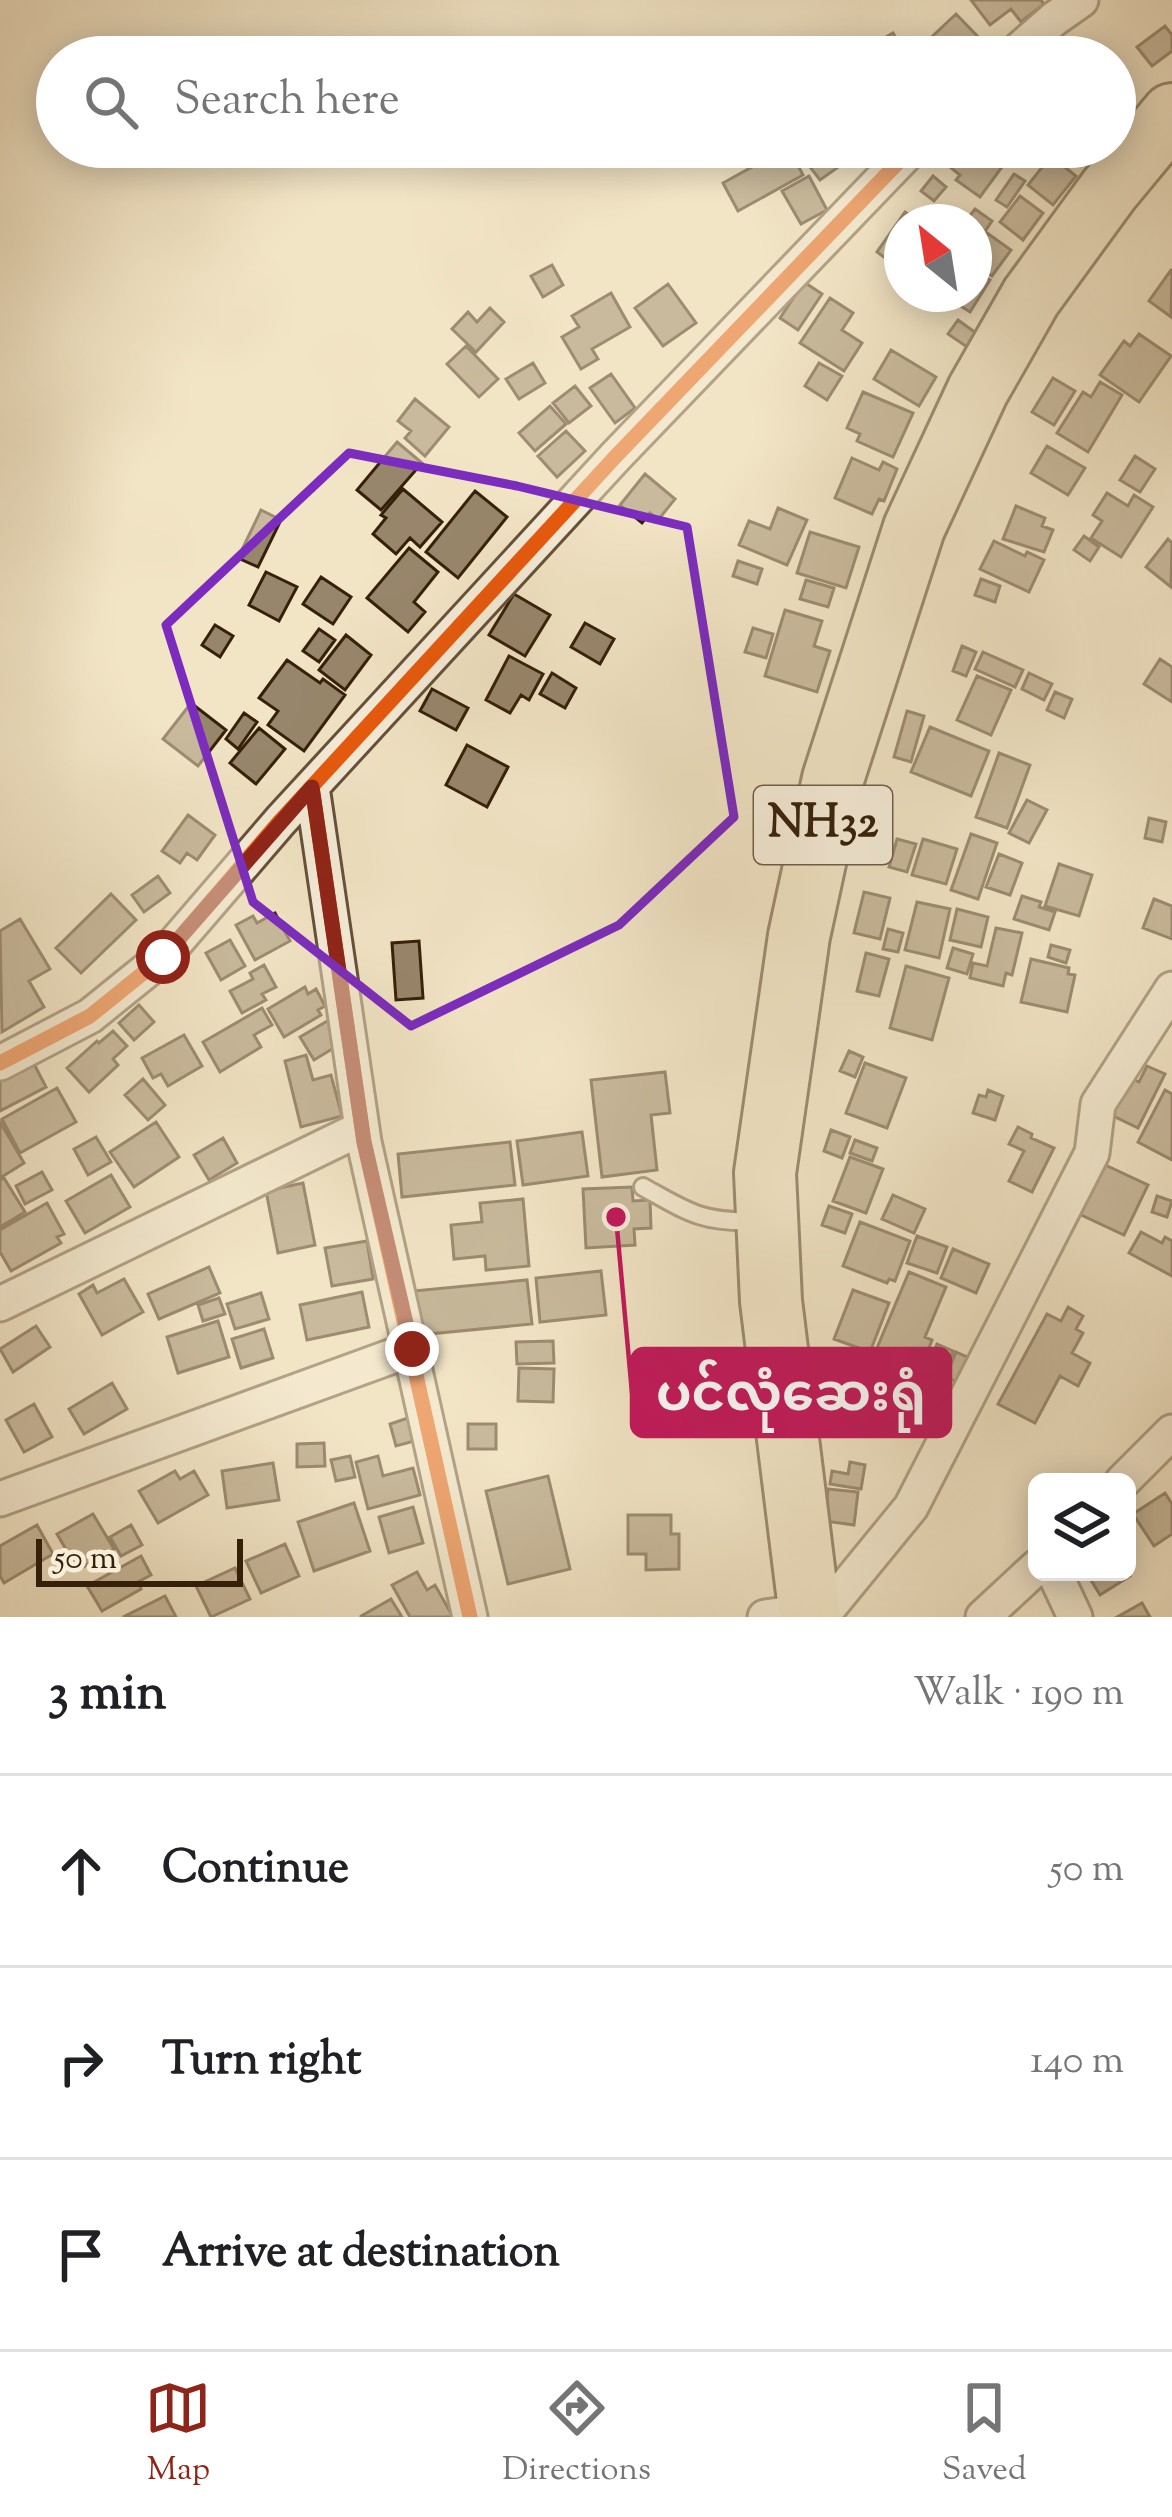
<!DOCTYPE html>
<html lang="en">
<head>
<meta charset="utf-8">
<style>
  body { margin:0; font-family:"Sorts Mill Goudy","Noto Sans Myanmar",serif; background:#f2f2f2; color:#202124 }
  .controls { position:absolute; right:36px; bottom:36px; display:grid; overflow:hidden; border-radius:18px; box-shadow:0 6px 30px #0003 }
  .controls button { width:108px; height:108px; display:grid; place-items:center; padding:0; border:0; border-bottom:3px solid #e0e0e0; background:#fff; color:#202124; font:60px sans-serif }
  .compass { position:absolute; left:884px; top:204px; width:108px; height:108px; border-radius:50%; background:#fff; box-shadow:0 6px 30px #0003; rotate:330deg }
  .scale { position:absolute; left:36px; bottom:30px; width:207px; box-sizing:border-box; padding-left:12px; border:6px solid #36200a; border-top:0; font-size:33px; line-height:42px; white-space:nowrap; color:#36200a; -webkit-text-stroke:9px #f7eeda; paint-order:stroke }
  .stop { position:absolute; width:36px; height:36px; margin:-27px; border:9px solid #8f2418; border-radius:50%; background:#fff }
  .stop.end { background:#8f2418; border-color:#fff; box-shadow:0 3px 12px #0008 }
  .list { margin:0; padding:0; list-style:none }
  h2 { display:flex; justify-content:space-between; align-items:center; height:156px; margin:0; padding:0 48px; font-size:51px }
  h2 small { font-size:39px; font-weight:400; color:#757577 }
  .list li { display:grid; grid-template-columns:78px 1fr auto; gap:36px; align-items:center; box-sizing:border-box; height:192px; padding:0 48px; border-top:3px solid #e0e0e0 }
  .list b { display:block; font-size:45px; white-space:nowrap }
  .list em { font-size:39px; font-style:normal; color:#757577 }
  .icon { flex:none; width:66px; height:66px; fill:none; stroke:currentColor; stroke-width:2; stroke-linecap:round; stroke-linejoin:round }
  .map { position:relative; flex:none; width:1172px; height:1617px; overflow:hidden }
  .search { position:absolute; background:#fff; box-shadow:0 6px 30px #0003; left:36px; right:36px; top:36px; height:132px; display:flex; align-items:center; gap:30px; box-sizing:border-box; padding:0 42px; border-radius:66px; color:#757577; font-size:45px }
  .sheet { height:732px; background:#fff }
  nav { display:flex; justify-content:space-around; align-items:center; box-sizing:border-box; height:168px; border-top:3px solid #e0e0e0; background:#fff; font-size:33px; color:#757577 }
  nav a { display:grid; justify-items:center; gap:6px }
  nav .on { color:#8f2418 }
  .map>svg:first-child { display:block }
  .building { fill:#98866c; stroke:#36200a; stroke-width:3 }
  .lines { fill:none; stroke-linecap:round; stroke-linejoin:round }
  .lane-casing { stroke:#655139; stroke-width:22 }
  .street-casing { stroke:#655139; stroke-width:39 }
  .highway-casing { stroke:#36200a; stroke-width:66 }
  .lane { stroke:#f7eeda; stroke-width:16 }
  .street { stroke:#f7eeda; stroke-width:33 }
  .highway { stroke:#f2e5c6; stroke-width:60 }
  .cycleway-casing { stroke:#f7eeda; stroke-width:22 }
  .cycleway { stroke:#e8590c; stroke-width:15 }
  .route { stroke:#8f2418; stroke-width:15 }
  .marked { fill:none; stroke:#7b2cbf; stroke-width:9; stroke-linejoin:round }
  .labels { text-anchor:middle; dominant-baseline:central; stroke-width:9; stroke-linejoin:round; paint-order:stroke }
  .shield { fill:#f7eeda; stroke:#705e48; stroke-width:3 }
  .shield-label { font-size:45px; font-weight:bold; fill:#36200a }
  .leader { fill:none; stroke:#c2185b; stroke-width:4.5 }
  .callout-dot { fill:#c2185b; stroke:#f7eeda; stroke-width:4.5 }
  .callout { fill:#c2185b; stroke:#c2185b; stroke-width:4.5 }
  .callout-label { font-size:51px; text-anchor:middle; font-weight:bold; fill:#fff }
</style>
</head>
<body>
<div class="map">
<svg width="1172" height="1617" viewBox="0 0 1172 1617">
  <rect width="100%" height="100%" fill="#f2e5c6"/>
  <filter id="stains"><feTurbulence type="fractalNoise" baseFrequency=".00167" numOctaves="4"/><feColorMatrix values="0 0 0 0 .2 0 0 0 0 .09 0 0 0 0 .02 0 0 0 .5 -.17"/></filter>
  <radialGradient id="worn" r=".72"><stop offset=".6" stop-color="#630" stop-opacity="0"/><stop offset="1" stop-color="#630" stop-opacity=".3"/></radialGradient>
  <path class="building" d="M971,0h70l3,4 -23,18 -10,-13 -21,16z
    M956,14l29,30 -14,13h-41l-9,-10z
    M1165,26l7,9v16l-20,15 -15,-19z
    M893,33l14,23 -43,1 -3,-6z
    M788,147l15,28 -65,36 -15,-28z
    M798,147h34l12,16 -24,17 -24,-31z
    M965,147h11l26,20 -22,30 -24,-17 4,-5 -10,-8z
    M1051,147h41l-16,19z
    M1051,156l25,20 -23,29 -25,-20z
    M1014,174l11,7 -18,26 -11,-7z
    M809,176l18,34 -26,14 -19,-33z
    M933,176l13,11 -12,14 -13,-10z
    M1020,196l23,17 -20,27 -23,-18z
    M975,209l17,12 -18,26v-25h-9z
    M905,212l15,10h-18v48l-25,-18z
    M987,233l24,17 -19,26 -18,-12v-12z
    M552,265l11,20 -20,12 -12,-21z
    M974,270l16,10 -20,32 -28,-18h32z
    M1171,270h1l-1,47 -22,-16z
    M804,282l18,12 -24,36 -18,-12z
    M668,284l28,39 -33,23 -28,-38z
    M611,293l19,34 -38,22 6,10 -17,10 -19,-32 17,-10 -7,-11z
    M830,298l23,15 -11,17 20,13 -18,28 -44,-28z
    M490,308l14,14 -28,30 -24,-23 16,-17 9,10z
    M958,320l18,13 -9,14 -19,-13z
    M1139,334l32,22 -32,46 -39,-27 24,-34 6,5z
    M466,346l32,33 -19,18 -32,-33z
    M891,350l45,27 -17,29 -45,-27z
    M533,363l12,20 -26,16 -13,-20z
    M819,363l23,13 -15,24 -22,-14z
    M611,374l24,34 -20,15 -25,-35z
    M1053,378l22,13 -21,34 -22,-13z
    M1100,382l22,13 -34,57 -31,-19 26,-41 8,5z
    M575,386l16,20 -22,17 -16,-20z
    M863,392l50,21 -20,44 -36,-16 3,-7 -13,-6z
    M415,399l34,28 -24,29 -20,-18 6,-7 -13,-10z
    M550,406l16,18 -31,27 -16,-18z
    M566,431l19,20 -28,26 -19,-21z
    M397,442l25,21 -41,47 -24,-20z
    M1047,446l38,22 -17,27 -37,-22z
    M1135,456l20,13 -15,23 -20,-12z
    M852,458l27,12 4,-8 14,7 -13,32 -5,-2 -7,15 -37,-16z
    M645,474l30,25 -17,21 -8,-7 -8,10 -22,-18z
    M403,489l39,33 -22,25 -10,-9 -14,16 -23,-20 13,-16 -5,-3z
    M475,491l32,26 -49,61 -32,-26z
    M1107,493l21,13 6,-11 19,12 -32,50 -30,-19 11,-17 -9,-6z
    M1016,506l29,12 -3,8 11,4 -9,22 -41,-13z
    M778,508l29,12 -20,45 -48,-20 10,-24 21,8z
    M261,510l20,10 -23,47 -20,-9z
    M810,532l49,15 -13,41 -49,-15z
    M1084,536l15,11 -9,14 -16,-11z
    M1168,539l4,4 -1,44 -25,-20z
    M994,541l31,15 2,-4 17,8 -15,32 -49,-23z
    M409,548l29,24 -24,30 11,10 -17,20 -41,-34z
    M738,561l24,8 -5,15 -24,-8z
    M266,572l31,15 -18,34 -30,-16z
    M321,577l30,20 -18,27 -30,-20z
    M981,579l19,7 -5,16 -20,-7z
    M806,580l28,8 -6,19 -28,-8z
    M514,594l36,21 -25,41 -36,-21z
    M785,610l37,11 -8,25 16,5 -13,41 -52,-16z
    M585,623l29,16 -14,25 -29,-17z
    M215,625l18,11 -13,21 -18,-12z
    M753,628l20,6 -7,24 -21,-6z
    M319,629l16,11 -16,22 -16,-11z
    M346,635l25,20 -26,35 -26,-20z
    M962,646l14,6 -10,24 -13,-5z
    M983,652l40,18 -8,17 -40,-18z
    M509,656l34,18 -14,26 -8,-5 -11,18 -24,-13z
    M1160,659l12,8v35l-28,-18z
    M287,660l33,23 3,-4 22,16 -41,56 -36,-26 10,-14 -19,-13z
    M552,673l24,15 -11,20 -25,-14z
    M1029,673l23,11 -8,16 -22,-11z
    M977,676l34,14 -20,45 -34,-15z
    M432,689l36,19 -12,22 -36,-19z
    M1055,692l17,7 -8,19 -17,-8z
    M191,703l35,27 -28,36 -35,-27z
    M907,711l17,5 -13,46 -17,-5z
    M244,713l13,9 -19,27 -12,-10z
    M930,727l59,24 -18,45 -60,-24z
    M259,728l26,21 -29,35 -26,-21z
    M467,745l41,22 -21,40 -41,-22z
    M999,753l31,12 -23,63 -31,-11z
    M1027,800l20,10 -18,33 -20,-10z
    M188,815l27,20 -18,25 -10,-7 -7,10 -18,-12z
    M1149,818l17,4 -4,20 -17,-4z
    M971,834l26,9 -19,56 -27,-9z
    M897,839l19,5 -9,28 -18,-5z
    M923,839l34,10 -11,35 -34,-9z
    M999,854l23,9 -12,32 -24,-8z
    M1059,864l33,11 -13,41 -34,-10z
    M158,876l12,17 -26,19 -12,-17z
    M864,892l26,6 -10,41 -26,-6z
    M111,894l25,26 -55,53 -25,-25z
    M1022,896l19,6 -2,5 16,5 -6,18 -35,-11z
    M1154,899l18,7v33l-29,-11z
    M917,902l33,7 -11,49 -34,-8z
    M957,909l31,8 -7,30 -31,-7z
    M275,913l15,28 -35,19 -19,-35 17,-9 4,7z
    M20,919l30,50 -21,12 15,26 -42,25 -2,-101z
    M996,928l26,5 -10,42 -6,-2 -3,13 -33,-8 3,-15 14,3z
    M888,929l15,4 -5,19 -15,-3z
    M230,940l15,26 -24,14 -15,-27z
    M419,941l4,57 -27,2 -4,-57z
    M1051,945l19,5 -4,13 -18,-6z
    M953,948l20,6 -6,20 -20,-6z
    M866,953l23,6 -10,37 -22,-5z
    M1031,959l38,9 -1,6 7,1 -8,37 -46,-10z
    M264,965l12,22 -14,7 4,6 -24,13 -12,-22 23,-12 -3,-6z
    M906,966l43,12 -17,62 -42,-12z
    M305,987l3,7 8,-5 9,17 -7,4 3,5 -37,22 -16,-28z
    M139,1005l15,17 -20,18 -15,-17z
    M262,1008l10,17 -18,10 7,12 -41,25 -17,-30z
    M329,1020l13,23 -28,17 -14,-23z
    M113,1031l14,15 -14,13 5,6 -29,27 -22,-24 30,-27 2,2z
    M184,1035l18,31 -34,20 -7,-12 -8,4 -11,-20z
    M849,1051l14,6 -8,20 -15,-6z
    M306,1055l7,25 18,-5 11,41 -41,11 -16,-66z
    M33,1062l13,25 -46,24v-32z
    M865,1063l41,15 -19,50 -41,-15z
    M1147,1066l18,8 -27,54 -35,-17 19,-37 17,8z
    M665,1072l5,41 -19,2 6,55 -55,7 -11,-97z
    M143,1079l22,26 -17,15 -23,-25z
    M57,1088l19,34 -56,31 -18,-34z
    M988,1090l15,6 -8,24 -22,-7 6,-18 7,2z
    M1165,1090l7,4v66l-34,-18z
    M0,1122l24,41 -24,15z
    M156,1122l23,35 -45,30 -24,-35z
    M1018,1127l14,7 -1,4 23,10 -22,44 -23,-11 15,-30 -15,-7z
    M831,1130l19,7 -8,21 -18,-7z
    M582,1132l6,44 -65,9 -6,-44z
    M96,1137l15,25 -23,13 -14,-26z
    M223,1138l14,25 -28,17 -15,-25z
    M855,1140l22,8 -5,13 -22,-8z
    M510,1142l5,43 -113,12 -4,-43z
    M850,1157l33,12 -17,44 -33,-12z
    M1101,1163l47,22 -24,50 -47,-22z
    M42,1172l10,18 -27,14 -9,-18z
    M111,1175l19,32 -45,26 -19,-32z
    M4,1178l21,34 -25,15v-47z
    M303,1183l12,62 -37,8 -12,-62z
    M632,1187l1,14 17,-1 1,28 -17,1 1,16 -49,3 -3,-59z
    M893,1195l32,14 -11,24 -32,-14z
    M1157,1196l15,5 -5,16 -15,-5z
    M523,1199l6,67 -43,4 -1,-14 -31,3 -3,-34 31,-3 -2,-19z
    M47,1203l17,31 -7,3 4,6 -50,28 -11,-19v-22z
    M829,1206l23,8 -7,19 -23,-8z
    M860,1222l50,19 -15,40 -6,-2 -2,4 -44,-17z
    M1141,1232l21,11 3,-6 7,4v35l-43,-23z
    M917,1236l30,11 -10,26 -30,-10z
    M367,1241l6,38 -41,7 -7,-38z
    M953,1249l36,15 -13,29 -35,-15z
    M209,1267l11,26 -61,26 -11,-25z
    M601,1271l5,44 -66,7 -4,-44z
    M909,1272l37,15 -21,50 7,3 -10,26 -45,-18z
    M124,1279l19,33 -41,23 -23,-41 14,-9 4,8z
    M527,1280l5,44 -114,11 -5,-44z
    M853,1290l36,13 -19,49 -36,-13z
    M362,1292l7,35 -62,13 -7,-35z
    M261,1293l8,26 -34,10 -8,-25z
    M219,1298l6,16 -22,7 -5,-16z
    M1068,1307l15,9 -7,13 7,4 -11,20 18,10 -12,23 -18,-10 -25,47 -37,-19 49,-90 14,7z
    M218,1321l11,36 -51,16 -11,-36z
    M36,1326l14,21 -37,25 -13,-23z
    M264,1329l9,29 -32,10 -9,-29z
    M553,1341l1,22 -37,1 -1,-22z
    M937,1344l16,7 -10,26 -16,-7z
    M956,1352l18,8 -10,25 -18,-8z
    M519,1368l35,1 -1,33 -35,-1z
    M112,1383l15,26 -43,25 -15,-25z
    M34,1404l18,33 -28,15 -18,-32z
    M411,1417l7,23 -22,6 -6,-22z
    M468,1424h28v25h-28z
    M324,1443l1,23 -28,1v-23z
    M350,1456l5,21 -19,4 -5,-21z
    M378,1456l5,20 30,-8 7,27 -52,14 -12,-47z
    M850,1462l15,3 -4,24 -31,-5 2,-13 16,3z
    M273,1463l6,37 -52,8 -5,-37z
    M175,1471l5,8 14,-8 14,24 -50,28 -19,-32z
    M548,1476l22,93 -62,15 -22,-93z
    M828,1489l30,3 -4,33 -29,-4z
    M1165,1493l7,11v30l-18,12 -21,-32z
    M354,1503l16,48 -56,20 -16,-49z
    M413,1507l10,36 -34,10 -10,-36z
    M93,1514l21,35 -36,21 -21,-36z
    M628,1515h43v19h8v35l-33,1v-16h-18z
    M37,1525l16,29 -49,29 -4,-7v-30z
    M131,1525l11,20 -21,11 -11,-19z
    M285,1544l14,32 -38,17 -15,-32z
    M141,1556l10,19 -13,7 3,7 -39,22 -15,-25z
    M235,1568l15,31 -39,18 -15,-31z
    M1127,1571l3,5 -30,19 -14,-23z
    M417,1572l10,18 8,-5 18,32h-43l-18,-32z
    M165,1596l11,21h-53z
    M391,1599l11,18h-41v-1z
    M1142,1603l8,14h-33z"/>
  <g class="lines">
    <g class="lane-casing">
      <path id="lane" d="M643,1187c45,25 59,36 112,34"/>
    </g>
    <g class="street-casing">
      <path id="street" d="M1011,57l43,-38 27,-19
        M312,787l52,355 106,475
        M0,1063l90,-47 73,-59 118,-137 335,-364 297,-309
        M0,1304l362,-176
        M1122,1482l50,-50
        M0,1499l412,-150
        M1054,1572l21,45
        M765,1617l42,-6
        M821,1617l90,-110 181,-354 6,-49 74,-115
        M983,1617l54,-50"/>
    </g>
    <g class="highway-casing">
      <path id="highway" d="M810,1617l-39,-316 -6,-128 34,-237 34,-157 81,-251 64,-138 53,-93 78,-107 63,-76"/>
    </g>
    <use href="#lane" class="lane"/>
    <use href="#street" class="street"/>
    <use href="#highway" class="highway"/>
    <g class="cycleway-casing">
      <path id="cycleway" d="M312,787l52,355 106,475
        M0,1063l90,-47 73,-59 118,-137 335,-364 297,-309"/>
    </g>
    <use href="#cycleway" class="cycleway"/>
  </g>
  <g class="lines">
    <path class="route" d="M163,957l149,-170 52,355 48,207"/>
  </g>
  <path d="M0 0H1172V1617H0ZM349,453l168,33 170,41 47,290 -115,108 -208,101 -158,-124 -87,-277z" fill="#f2e5c6" fill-opacity=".55" fill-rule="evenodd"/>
  <path class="marked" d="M349,453l168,33 170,41 47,290 -115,108 -208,101 -158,-124 -87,-277z"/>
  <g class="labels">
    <rect class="shield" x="754" y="786" width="138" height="78" rx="9"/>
    <g class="shield-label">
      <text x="823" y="825">NH32</text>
    </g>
  </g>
  <path class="leader" d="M616 1217L632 1393"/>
  <circle class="callout-dot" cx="616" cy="1217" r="12"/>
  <rect class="callout" x="632" y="1349" width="318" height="87" rx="12"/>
  <g class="callout-label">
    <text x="791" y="1410">ပင်လုံဆေးရုံ</text>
  </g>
  <rect width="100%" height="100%" filter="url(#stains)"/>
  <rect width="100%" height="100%" fill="url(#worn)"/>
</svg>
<div class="controls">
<button><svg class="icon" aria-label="layers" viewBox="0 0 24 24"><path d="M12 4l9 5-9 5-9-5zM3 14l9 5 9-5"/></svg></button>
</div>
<svg class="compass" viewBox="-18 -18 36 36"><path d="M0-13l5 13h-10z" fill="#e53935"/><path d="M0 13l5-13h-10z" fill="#757577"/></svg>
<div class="scale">50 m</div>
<div class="stop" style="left:163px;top:957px"></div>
<div class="stop end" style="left:412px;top:1349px"></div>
<div class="search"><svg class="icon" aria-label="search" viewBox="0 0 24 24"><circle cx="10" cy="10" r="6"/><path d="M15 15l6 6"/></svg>Search here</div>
</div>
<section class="sheet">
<h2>3 min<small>Walk · 190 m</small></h2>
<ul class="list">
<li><svg class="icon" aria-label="ahead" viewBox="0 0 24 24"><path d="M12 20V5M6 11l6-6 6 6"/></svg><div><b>Continue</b></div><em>50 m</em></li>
<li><svg class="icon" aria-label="right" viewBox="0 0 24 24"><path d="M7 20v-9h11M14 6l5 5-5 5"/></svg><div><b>Turn right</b></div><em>140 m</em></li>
<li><svg class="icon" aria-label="arrive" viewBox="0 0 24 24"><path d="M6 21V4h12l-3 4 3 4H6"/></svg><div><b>Arrive at destination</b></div></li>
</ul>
</section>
<nav>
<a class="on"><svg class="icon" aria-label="map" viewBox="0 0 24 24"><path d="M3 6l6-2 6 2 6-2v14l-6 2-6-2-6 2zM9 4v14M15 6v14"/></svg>Map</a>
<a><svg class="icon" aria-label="directions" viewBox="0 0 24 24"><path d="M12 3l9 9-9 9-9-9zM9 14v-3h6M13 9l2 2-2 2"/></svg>Directions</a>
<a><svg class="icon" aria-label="saved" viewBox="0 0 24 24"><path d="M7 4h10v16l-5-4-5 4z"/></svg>Saved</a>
</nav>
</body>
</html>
